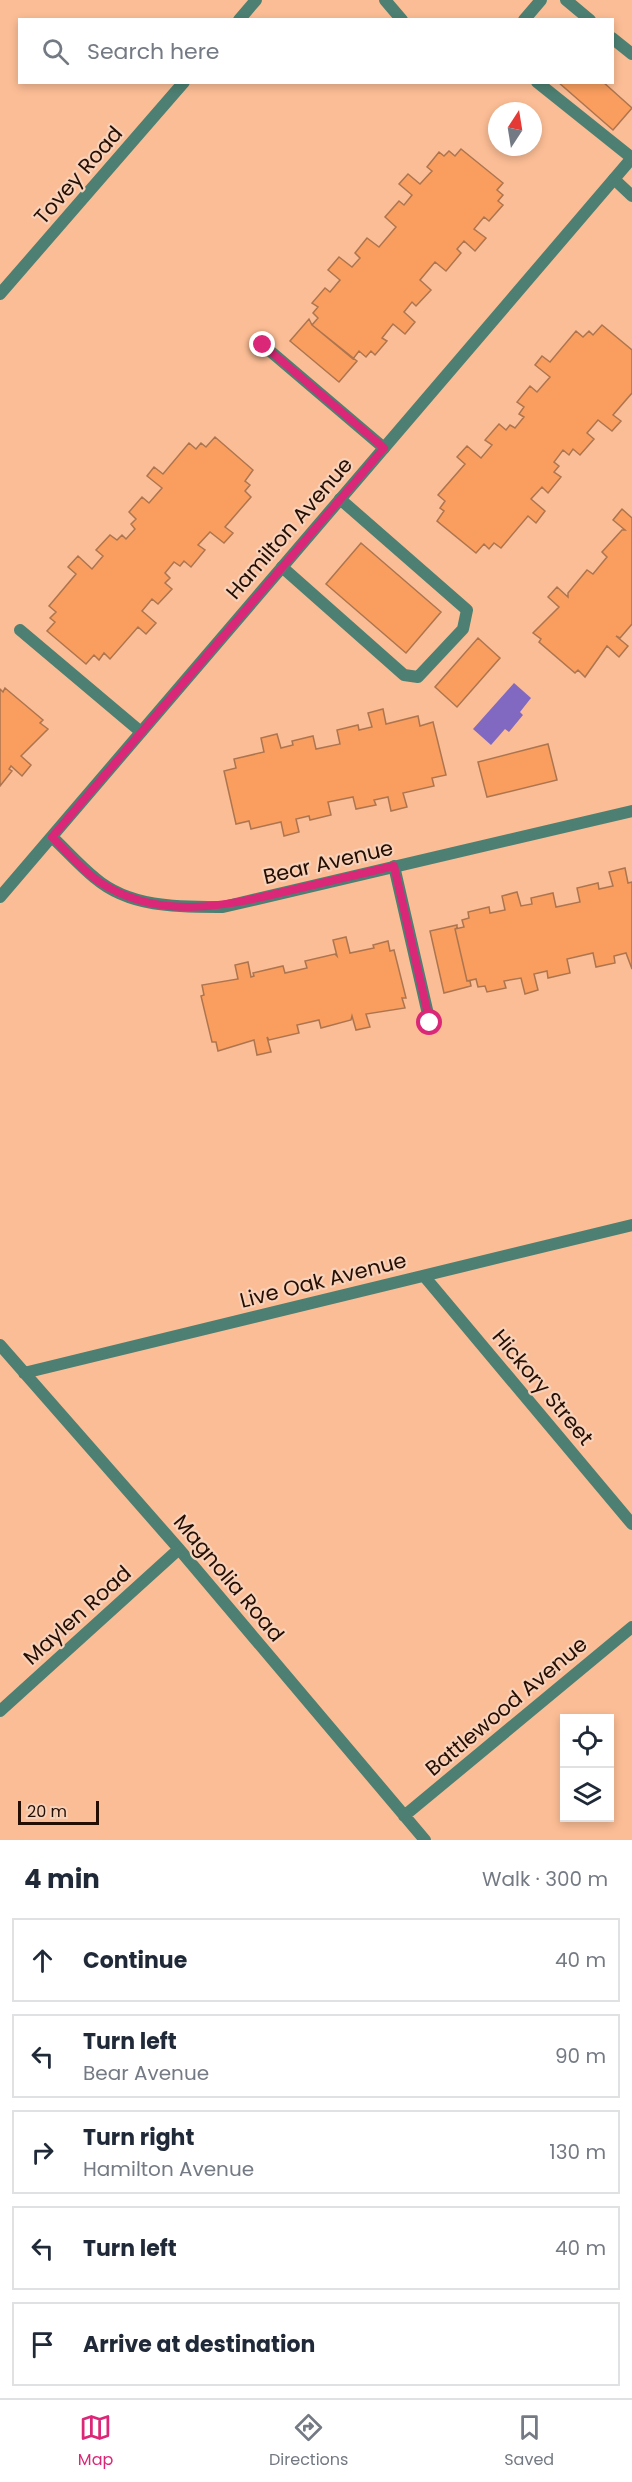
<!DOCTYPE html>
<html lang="en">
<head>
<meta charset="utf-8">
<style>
  body { margin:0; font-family:Poppins,sans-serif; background:#f6f6f7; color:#1f2937 }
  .controls { position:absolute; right:18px; bottom:18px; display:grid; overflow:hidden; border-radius:0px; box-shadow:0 3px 9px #0003 }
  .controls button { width:54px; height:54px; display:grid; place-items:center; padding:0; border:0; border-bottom:2px solid #e0e1e3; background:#fff; color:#1f2937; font:30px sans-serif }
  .compass { position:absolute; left:488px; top:102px; width:54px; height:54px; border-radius:50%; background:#fff; box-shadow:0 3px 9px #0003; rotate:12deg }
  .scale { position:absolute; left:18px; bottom:15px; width:81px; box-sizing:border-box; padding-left:6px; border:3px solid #230e01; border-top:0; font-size:16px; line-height:21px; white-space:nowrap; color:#230e01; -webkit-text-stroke:4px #f7d1b9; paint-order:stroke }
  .stop { position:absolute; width:18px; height:18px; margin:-14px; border:4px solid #db2777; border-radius:50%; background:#fff }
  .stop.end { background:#db2777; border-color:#fff; box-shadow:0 2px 6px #0008 }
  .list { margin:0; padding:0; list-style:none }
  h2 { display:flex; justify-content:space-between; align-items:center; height:78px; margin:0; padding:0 24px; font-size:26px }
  h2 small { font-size:20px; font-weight:400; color:#747a83 }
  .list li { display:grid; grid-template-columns:39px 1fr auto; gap:18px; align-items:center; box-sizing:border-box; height:84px; margin:0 12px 12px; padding:0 12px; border:2px solid #e0e1e3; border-radius:0px }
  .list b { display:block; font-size:22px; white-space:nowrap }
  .list p { margin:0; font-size:20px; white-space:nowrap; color:#747a83 }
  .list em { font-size:20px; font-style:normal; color:#747a83 }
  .icon { flex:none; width:33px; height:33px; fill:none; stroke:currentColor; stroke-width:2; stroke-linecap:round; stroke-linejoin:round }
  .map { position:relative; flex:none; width:632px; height:1840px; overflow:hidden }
  .search { position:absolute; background:#fff; box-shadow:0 3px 9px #0003; left:18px; right:18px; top:18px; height:66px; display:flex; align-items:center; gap:15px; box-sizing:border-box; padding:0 21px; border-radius:0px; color:#747a83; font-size:22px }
  .sheet { height:558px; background:#fff }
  nav { display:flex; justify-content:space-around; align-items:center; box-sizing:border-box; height:84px; border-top:2px solid #e0e1e3; background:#fff; font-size:16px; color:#747a83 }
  nav a { display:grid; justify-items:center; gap:3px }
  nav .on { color:#db2777 }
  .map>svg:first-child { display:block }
  .water { fill:#8169c2 }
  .building { fill:#f99e5f; stroke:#ad754f; stroke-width:1.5 }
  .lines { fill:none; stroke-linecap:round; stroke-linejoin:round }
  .lane { stroke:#4d8072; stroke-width:12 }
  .street { stroke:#4d8072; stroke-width:12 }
  .route { stroke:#db2777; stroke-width:8 }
  .labels { text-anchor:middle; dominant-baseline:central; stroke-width:4.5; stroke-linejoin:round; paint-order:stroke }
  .street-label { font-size:21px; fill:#230e01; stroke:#f7d1b9 }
</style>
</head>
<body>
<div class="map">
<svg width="632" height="1840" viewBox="0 0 632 1840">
  <rect width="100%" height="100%" fill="#fbbd95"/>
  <path class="water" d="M514,683l17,15 -11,14 3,3 -14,17 -4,-3 -14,16 -18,-16z"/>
  <path class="building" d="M558,82h45l29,26 -19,22z
    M461,149l42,34 -6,7 6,5 -5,6 5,4 -14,16 -5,-4 -10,12 12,9 -11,13 -11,-10 -7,8 4,4 -15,18 -11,-9 -15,18 11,10 -15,16 -4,-4 -8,10 11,10 -10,12 -12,-10 -11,14 5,3 -12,14 -4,-4 -5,6 -7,-6 -6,8 -41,-34 6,-7 -5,-5 5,-6 -6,-4 13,-15 5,4 10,-12 -12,-10 11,-13 13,10 8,-9 -5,-5 12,-15 12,9 17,-20 -11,-10 14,-16 5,4 8,-10 -13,-11 9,-10 12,10 12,-13 -5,-4 12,-15 5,4 5,-5 6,5z
    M309,319l3,6 45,36 -18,21 -49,-41z
    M602,325l30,25v43l-19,22 8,6 -9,10 -14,-11 -11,13 7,6 -14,16 -7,-6 -4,6 -6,-5 -9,12 5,4 -5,6 7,5 -13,16 -6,-6 -11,12 14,12 -9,12 -8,-7 -27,32 -7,-5 -5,6 -5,-5 -8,9 -39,-32 7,-10 -4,-3 5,-7 -7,-6 27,-31 -8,-7 10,-11 14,12 11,-13 -7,-5 14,-16 7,6 4,-5 5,3 9,-11 -5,-3 5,-7 -7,-5 13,-16 7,6 13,-15 -15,-12 7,-9 8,6 26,-31 7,6 6,-6 4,4z
    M215,437l38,33 -8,11 5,4 -5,6 6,6 -26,30 8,6 -9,10 -14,-11 -12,13 7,5 -14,17 -7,-6 -4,5 -6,-4 -9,11 5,5 -5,5 7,6 -14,15 -6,-5 -10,12 14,12 -10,11 -8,-7 -28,32 -6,-6 -5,7 -5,-5 -8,9 -39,-33 8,-9 -5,-4 6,-6 -7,-6 27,-32 -8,-7 10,-11 14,13 11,-13 -7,-6 14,-15 7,5 5,-5 4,4 9,-10 -4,-5 5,-5 -7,-7 13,-15 7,6 13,-15 -15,-12 7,-9 9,7 26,-31 7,6 5,-6 5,4z
    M622,509l10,9v106l-12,14 -4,-2 12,10 -9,11 -12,-11 -22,31 -7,-7 -3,3 -36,-31 2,-3 -8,-6 26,-26 -11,-10 9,-10 11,10v-4l19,-23 6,4 14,-17 -5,-5 20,-22h3l-12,-10z
    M361,543l80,69 -35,41 -80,-69z
    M478,638l22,20 -43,49 -22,-20z
    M5,688l38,32 -3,3 8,6 -27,27 10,9 -9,11 -11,-10 -2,3 3,2 -12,15v-97l3,3z
    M383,709l3,15 32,-8 2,10 13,-4 13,53 -14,3 2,8 -31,7 4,14 -16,4 -3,-14 -14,3 2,5 -20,4 -3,-12 -25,5 3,13 -21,5 -1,-4 -13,3 3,13 -15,4 -3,-14 -30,7 -2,-8 -13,3 -12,-53 12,-3 -2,-9 30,-7 -3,-14 16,-4 4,14 12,-3 -1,-4 21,-5 3,13 24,-5 -3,-14 21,-5 1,5 13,-3 -4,-14z
    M548,744l9,36 -70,17 -9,-35z
    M625,868l3,15 4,-1v87l-6,-16 -12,3 1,7 -19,4 -3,-14 -26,6 3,14 -22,5 -1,-7 -13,3 4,16 -13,4 -4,-16 -17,3 2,7 -19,4 -2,-6 -7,1 -2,-8 -9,2 -12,-52 9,-2 -2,-7 7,-2 -1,-6 21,-5 1,6 15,-3 -3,-14 15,-4 4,14 11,-2 -1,-6 22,-5 3,14 24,-5 -3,-14 21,-5 1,6 14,-3 -4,-14z
    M457,925v3l-2,1 12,52h3l1,5 -27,7 -14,-62z
    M346,937l4,16 24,-5 -1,-3 15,-4 2,10 4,-1 12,48h-4l3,10 -39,6 4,13 -14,3 -4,-14 -1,4 -30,8 -2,-8 -22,5 2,8 -30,7 -2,-3 4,15 -14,3 -3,-15 -36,11 -2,-9h-4l-11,-46 3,-1 -2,-10 36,-6 -3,-14 13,-3 3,15 3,-1 -1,-3 30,-7 2,7 22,-5 -2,-7 30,-7 2,2 -4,-16z"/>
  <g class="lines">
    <path class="lane" d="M566,0l24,20
      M524,20l17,-20
      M612,38l20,16
      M537,82l95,76
      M614,179l18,17
      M263,345l121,103
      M282,567l122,108 14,2 45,-48 4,-19 -127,-111
      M20,630l121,102
      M394,866l36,157"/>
    <path class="street" d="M385,0l17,20
      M239,20l17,-20
      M0,294l184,-212
      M52,837c14,13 28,29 43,41 35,30 84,29 128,29l409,-96
      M0,897l632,-739
      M424,1276l208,248
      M0,1345l179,204 246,291
      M24,1373l608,-148
      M0,1711l179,-162
      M404,1816l228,-189"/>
  </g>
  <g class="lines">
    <path class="route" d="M263,345l121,103 -332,389c14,14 29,32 46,44 61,41 128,25 194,9 34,-8 68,-16 102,-24l36,157"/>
  </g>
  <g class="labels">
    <g class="street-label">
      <text transform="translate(78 175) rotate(-49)">Tovey Road</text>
      <text transform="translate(289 528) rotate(-49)">Hamilton Avenue</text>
      <text transform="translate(328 862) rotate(-13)">Bear Avenue</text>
      <text transform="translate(323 1280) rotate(-14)">Live Oak Avenue</text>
      <text transform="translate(543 1387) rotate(50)">Hickory Street</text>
      <text transform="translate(229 1578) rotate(50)">Magnolia Road</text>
      <text transform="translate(77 1615) rotate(-42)">Maylen Road</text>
      <text transform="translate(506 1706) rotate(-40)">Battlewood Avenue</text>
    </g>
  </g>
</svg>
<div class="controls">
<button><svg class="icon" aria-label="locate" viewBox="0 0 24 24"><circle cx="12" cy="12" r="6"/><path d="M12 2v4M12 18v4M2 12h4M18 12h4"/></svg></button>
<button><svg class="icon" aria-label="layers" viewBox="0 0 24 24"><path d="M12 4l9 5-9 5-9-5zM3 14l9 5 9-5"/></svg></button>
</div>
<svg class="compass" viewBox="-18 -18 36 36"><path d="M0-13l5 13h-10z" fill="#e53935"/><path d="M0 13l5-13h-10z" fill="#747a83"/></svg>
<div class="scale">20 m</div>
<div class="stop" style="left:430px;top:1023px"></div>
<div class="stop end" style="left:263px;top:345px"></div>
<div class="search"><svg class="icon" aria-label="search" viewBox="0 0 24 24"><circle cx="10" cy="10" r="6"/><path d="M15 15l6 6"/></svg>Search here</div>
</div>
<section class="sheet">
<h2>4 min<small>Walk · 300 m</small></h2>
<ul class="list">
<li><svg class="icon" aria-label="ahead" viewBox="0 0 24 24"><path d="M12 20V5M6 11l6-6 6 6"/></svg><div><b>Continue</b></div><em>40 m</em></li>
<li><svg class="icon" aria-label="left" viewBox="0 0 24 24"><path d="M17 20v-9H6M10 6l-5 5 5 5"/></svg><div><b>Turn left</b><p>Bear Avenue</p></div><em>90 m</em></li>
<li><svg class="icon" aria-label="right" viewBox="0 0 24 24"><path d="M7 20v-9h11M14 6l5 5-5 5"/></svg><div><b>Turn right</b><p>Hamilton Avenue</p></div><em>130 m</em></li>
<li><svg class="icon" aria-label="left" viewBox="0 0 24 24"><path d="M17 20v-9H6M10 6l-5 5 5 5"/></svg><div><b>Turn left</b></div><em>40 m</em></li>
<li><svg class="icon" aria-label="arrive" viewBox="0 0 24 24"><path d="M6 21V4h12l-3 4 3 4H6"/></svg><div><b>Arrive at destination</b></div></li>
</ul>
</section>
<nav>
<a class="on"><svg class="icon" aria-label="map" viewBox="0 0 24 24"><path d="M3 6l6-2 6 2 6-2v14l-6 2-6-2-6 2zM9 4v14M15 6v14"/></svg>Map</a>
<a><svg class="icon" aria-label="directions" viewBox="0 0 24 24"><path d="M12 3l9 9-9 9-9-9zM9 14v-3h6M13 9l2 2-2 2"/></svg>Directions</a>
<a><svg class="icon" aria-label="saved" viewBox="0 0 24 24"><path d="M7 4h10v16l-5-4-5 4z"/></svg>Saved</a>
</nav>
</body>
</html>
